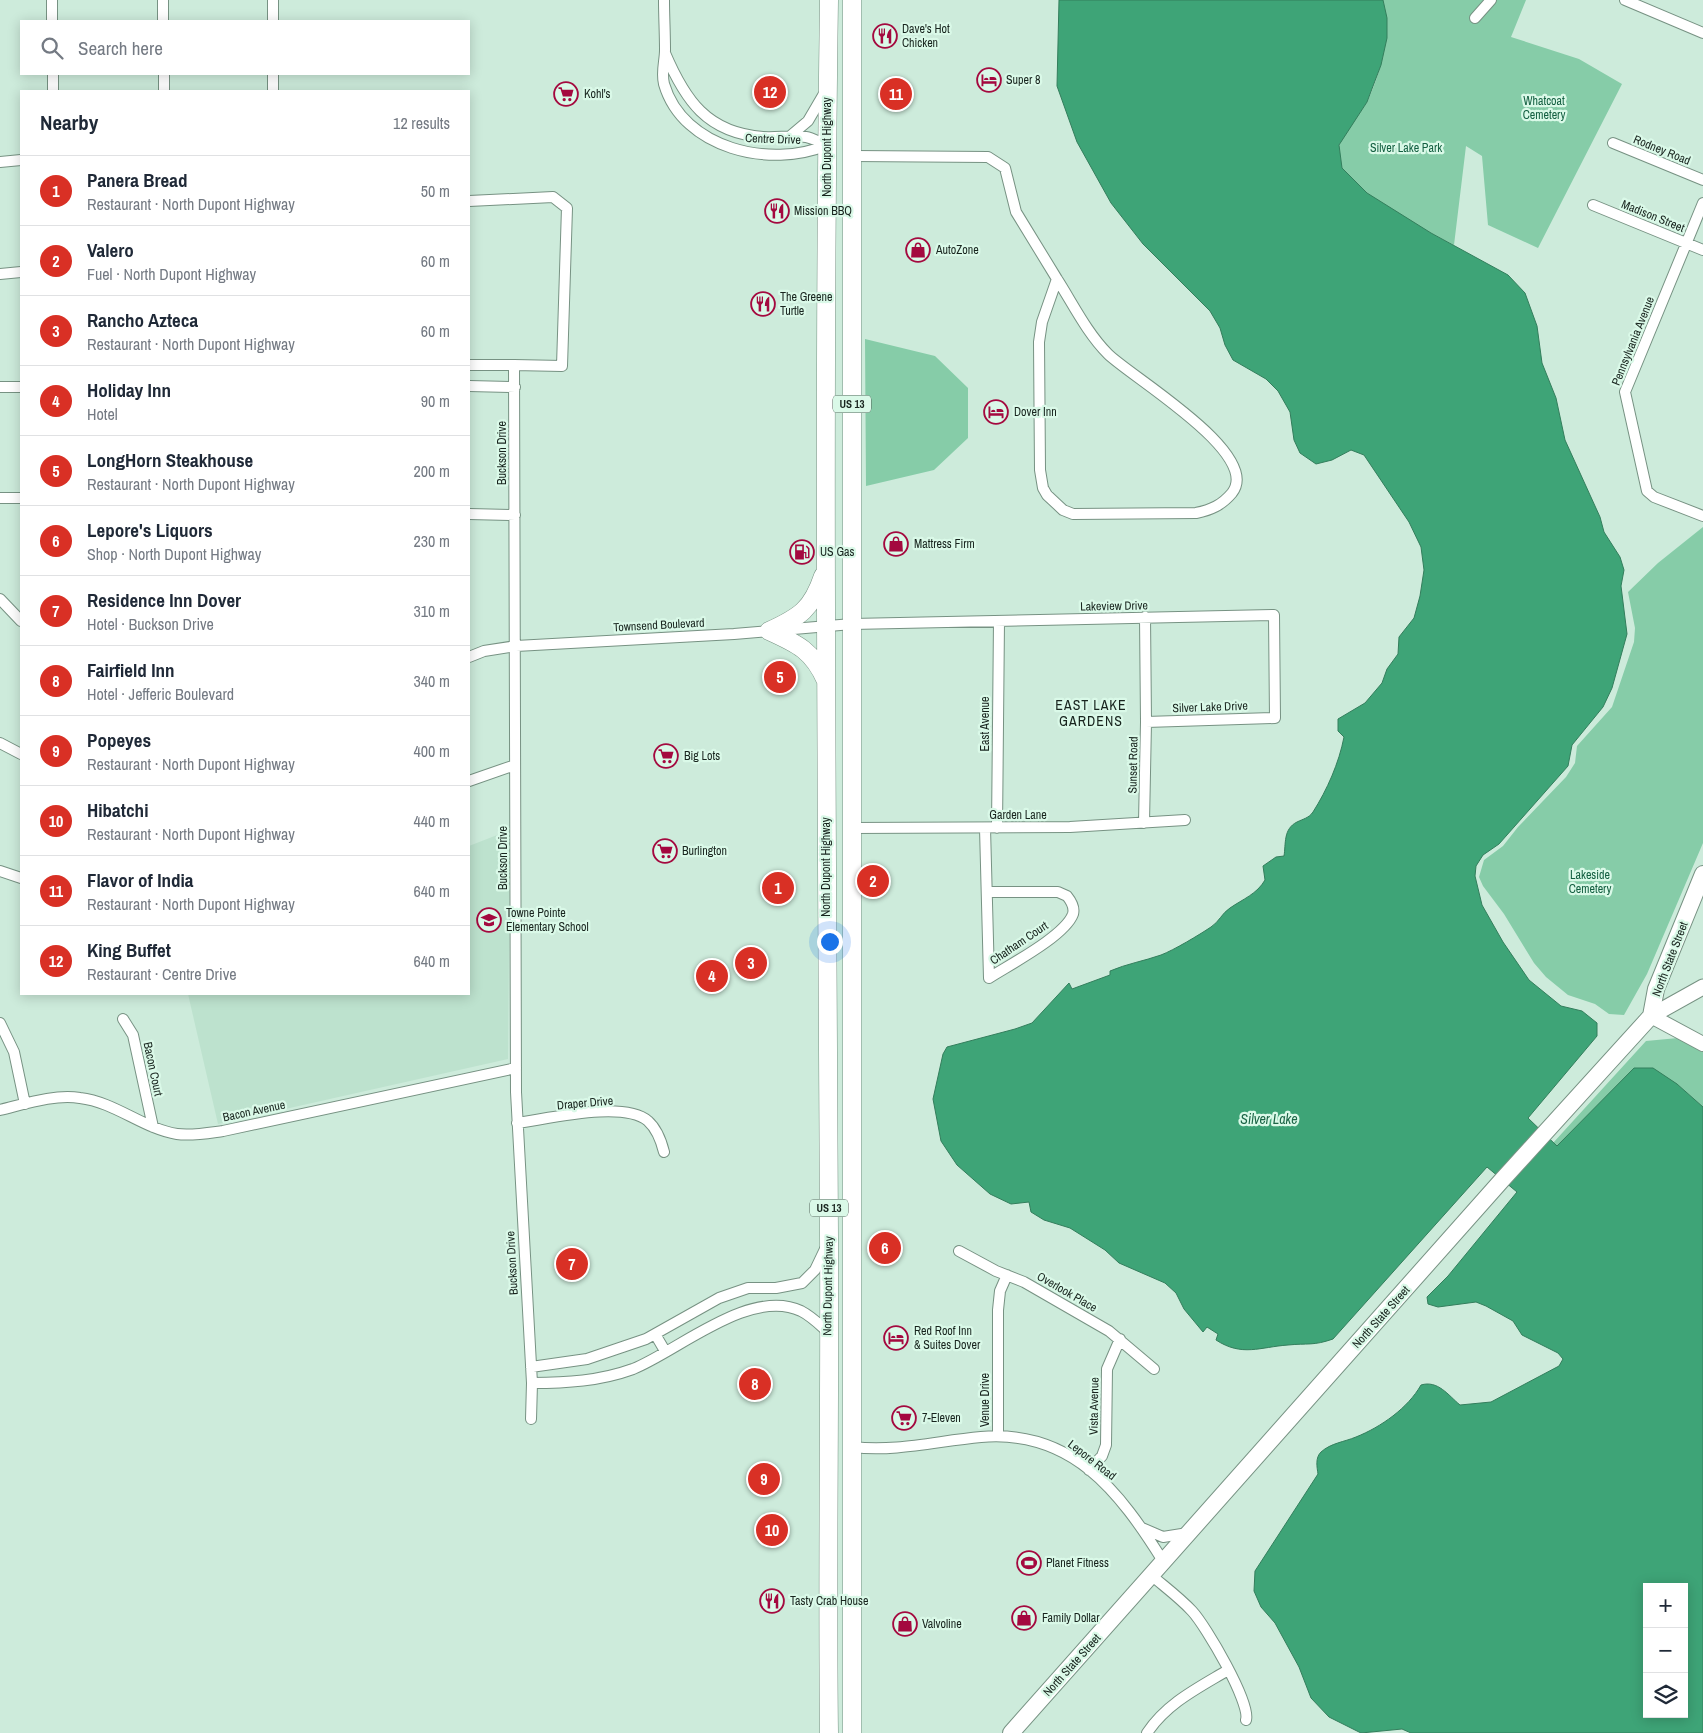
<!DOCTYPE html>
<html lang="en">
<head>
<meta charset="utf-8">
<style>
  body { margin:0; font-family:"Archivo Narrow",sans-serif; background:#f2f2f3; color:#1f2937 }
  .controls { position:absolute; right:15px; bottom:15px; display:grid; overflow:hidden; border-radius:0px; box-shadow:0 2px 12px #0003 }
  .controls button { width:45px; height:45px; display:grid; place-items:center; padding:0; border:0; border-bottom:1px solid #e0e1e3; background:#fff; color:#1f2937; font:25px sans-serif }
  .you { position:absolute; left:829px; top:941px; width:18px; height:18px; margin:-12px; border:4px solid #fff; border-radius:50%; background:#1a73e8; box-shadow:0 0 0 8px #1a73e833 }
  .badge { display:grid; place-items:center; width:32px; height:32px; border-radius:50%; background:#d93025; color:#fff; font-size:16px; font-weight:700 }
  .pin { position:absolute; translate:-50% -50%; border:2px solid #fff; box-shadow:0 1px 5px #0006 }
  .list { margin:0; padding:0; list-style:none }
  h2 { display:flex; justify-content:space-between; align-items:center; height:65px; margin:0; padding:0 20px; font-size:21px }
  h2 small { font-size:16px; font-weight:400; color:#747a83 }
  .list li { display:grid; grid-template-columns:32px 1fr auto; gap:15px; align-items:center; box-sizing:border-box; height:70px; padding:0 20px; border-top:1px solid #e0e1e3 }
  .list b { display:block; font-size:19px; white-space:nowrap }
  .list p { margin:0; font-size:16px; white-space:nowrap; color:#747a83 }
  .list em { font-size:16px; font-style:normal; color:#747a83 }
  .icon { flex:none; width:28px; height:28px; fill:none; stroke:currentColor; stroke-width:2; stroke-linecap:round; stroke-linejoin:round }
  .map { position:relative; flex:none; width:1703px; height:1733px; overflow:hidden }
  .search { position:absolute; background:#fff; box-shadow:0 2px 12px #0003; left:20px; top:20px; width:450px; height:55px; display:flex; align-items:center; gap:12px; box-sizing:border-box; padding:0 18px; border-radius:0px; color:#747a83; font-size:19px }
  .panel { position:absolute; background:#fff; box-shadow:0 2px 12px #0003; left:20px; top:90px; width:450px; height:905px; border-radius:0px }
  .map>svg:first-child { display:block }
  .built { fill:#bde2ce }
  .green { fill:#86cca8 }
  .water { fill:#3ea477; stroke:#337e5c; fill-rule:evenodd }
  .lines { fill:none; stroke-linecap:round; stroke-linejoin:round }
  .minor-casing { stroke:#779283; stroke-width:12 }
  .tertiary-casing { stroke:#779283; stroke-width:16 }
  .secondary-casing { stroke:#779283; stroke-width:17 }
  .primary-casing { stroke:#779283; stroke-width:18 }
  .trunk-casing { stroke:#779283; stroke-width:19 }
  .minor { stroke:#fff; stroke-width:10 }
  .tertiary { stroke:#fff; stroke-width:14 }
  .secondary { stroke:#fff; stroke-width:15 }
  .primary { stroke:#fff; stroke-width:16 }
  .trunk { stroke:#fff; stroke-width:18 }
  .labels { text-anchor:middle; dominant-baseline:central; stroke-width:4.5; stroke-linejoin:round; paint-order:stroke }
  .shield { fill:#daf9e8; stroke:#52645b; stroke-width:1 }
  .shield-label { font-size:11px; font-weight:bold; fill:#18241e }
  .poi-label { font-size:12px; fill:#18241e; stroke:#daf9e8; text-anchor:start }
  .park-label { font-size:12px; fill:#135f41; stroke:#daf9e8 }
  .street-label { font-size:12px; fill:#18241e; stroke:#daf9e8 }
  .neighbourhood-label { font-size:14px; letter-spacing:1px; fill:#18241e; stroke:#daf9e8 }
  .water-label { font-size:14px; font-style:italic; fill:#1b6546; stroke:#daf9e8 }
</style>
</head>
<body>
<div class="map">
<svg width="1703" height="1733" viewBox="0 0 1703 1733">
  <rect width="100%" height="100%" fill="#cdebdb"/>
  <path class="built" d="M510,830l-2,229 -290,65 -30,-130h281v-148z"/>
  <path class="green" d="M1383,0h143l-15,37 68,22 43,25 -84,164 -50,-23 -6,-69 -16,-10 -12,99c-25,-13 -103,-54 -113,-78 -11,-28 16,-45 27,-67 15,-33 22,-65 15,-100z
    M865,339l70,17 33,32v50l-34,32 -68,16z
    M1703,527v316l-56,131 -23,41 -15,-1 -14,-10 -27,-9 -22,-18 -12,-14 -30,-49 -21,-28 -4,-9 5,-17 19,-14 15,-19 48,-50 9,-14 2,-17 35,-39 22,-65 1,-14 -7,-36 30,-29z
    M1678,1038l25,14v55l-26,-23 -120,62 -4,-3 93,-102z"/>
  <path class="water" d="M1059,0h324l4,18v20l-6,27 -14,37 -28,43 3,23 25,25 64,40 77,42 17,18 12,33 5,37 14,35 9,42 35,77 4,15 16,25 4,13 -3,16 6,48 -15,54 -9,19 -31,38 -4,21 -69,78 -16,11 -7,11 -1,10 7,29 21,37 26,38 32,26 21,5 15,12v13l-69,82 29,28 77,-78h19l24,16 26,23v626h-292l-9,-4 -41,4 -32,-16 -18,-19 -12,-31 -24,-44 -14,-16 -7,-16 1,-20 63,-97c-1,-7 -3,-16 3,-22 10,-9 23,-10 35,-15 25,-10 52,-29 65,-52 17,-5 27,10 39,20l31,-3 68,-36 4,-7 -5,-6 -36,-18 -9,-14 -27,-15 -10,-4 -38,5 -10,-3 -1,-7 21,-21 69,-84 -30,-25 -154,172c-20,7 -25,4 -45,6 -28,2 -46,12 -72,-5l2,-6 -11,-7 -4,5 -19,-23 -8,-16 -11,-10 -46,-20 -14,-13 -35,-22 -26,-8 -13,-8 -2,-10 -18,2 -21,-10 -33,-29 -16,-24 -8,-42 10,-45 4,-7 68,-18 17,-6 37,-40 3,6 38,-14v-4c16,-7 34,-10 51,-16 13,-5 38,-20 50,-28 8,-5 11,-14 19,-19 13,-9 27,-14 35,-28l-2,-14 13,-9 8,-1c2,-12 -1,-27 13,-34 6,-3 12,-4 16,-10 14,-22 26,-49 31,-75l-6,-6v-12l27,-16 17,-20 5,-14 11,-15 1,-17 15,-19 6,-22 4,-26 -3,-23 -12,-25 -45,-67 -13,-5 -19,10 -16,4 -16,-11 -6,-13 -4,-28 -12,-21 -12,-12 -33,-19 -8,-15 -5,-17 -10,-17 -67,-67 -32,-41 -34,-61 -20,-56zM1647,1587h37v127h-37z"/>
  <g class="lines">
    <g class="minor-casing">
      <path id="minor" d="M52,0v21
        M163,0v21
        M664,0c0,16 1,33 1,50 0,11 -4,22 -1,34 19,65 107,85 163,61
        M1625,0l78,33
        M1475,18l16,-18
        M273,21v-21
        M665,53c20,47 42,80 98,84 14,1 29,-2 43,0 7,1 14,6 21,8
        M53,74v17
        M164,74v17
        M273,91v-17
        M789,137l19,-16 17,-29
        M1613,143l90,37
        M854,156l134,1 17,11 11,44 41,67
        M0,162l21,-2
        M469,201l84,-4 14,11 -5,158 -48,-1 2,727 16,291 -1,36
        M1703,203l-78,189 22,99 7,6 49,19
        M1593,205l110,45
        M0,274l21,-2
        M1057,279c16,25 30,54 51,75 23,23 155,100 124,139 -10,12 -21,17 -36,20l-123,1 -10,-4 -16,-15 -4,-7 -3,-18 -1,-128 3,-20z
        M469,365h45
        M469,386l46,1
        M0,387h21
        M0,498h21
        M469,514l46,1
        M0,599l21,22
        M469,657l15,-6 32,-5 218,-12 118,-10 422,-9 1,103 -129,4
        M0,743l21,11
        M469,781l46,-16
        M1144,823l2,-101 -1,-105
        M852,828l218,-1 115,-7
        M985,828l4,150
        M997,828l2,-207
        M0,871l21,7
        M987,892h71l9,4c4,5 8,11 6,18 -8,22 -64,51 -84,64
        M123,1019l10,16 20,92
        M0,1023l14,29 11,52
        M0,1110c25,-6 54,-16 80,-12 35,4 64,31 97,36 15,2 31,-1 46,-3l293,-63
        M517,1123c31,-4 106,-23 131,-2 9,8 13,19 16,31
        M959,1251l37,20 28,11 85,49 45,38
        M655,1334l10,17
        M531,1367l56,-8 59,-20 73,-41 29,-10h28l26,-5 13,-13 11,-23
        M532,1383c34,0 68,-2 101,-14 45,-18 117,-82 168,-58 10,5 18,13 27,21
        M998,1436v-126l2,-19 7,-16
        M853,1447c43,5 84,-6 128,-10 91,-8 138,54 182,124
        M1089,1470l13,-14 4,-11 1,-76 13,-30
        M1142,1528l21,9 25,-4
        M1151,1575c14,12 29,23 41,36 14,15 59,92 54,109
        M1147,1733c20,-30 51,-45 81,-63"/>
    </g>
    <g class="tertiary-casing">
      <path id="tertiary" d="M1651,1016l52,28"/>
    </g>
    <g class="secondary-casing">
      <path id="secondary" d="M1651,1016l52,-29"/>
    </g>
    <g class="primary-casing">
      <path id="primary" d="M1011,1733l491,-553 149,-164 5,-27 47,-115"/>
    </g>
    <g class="trunk-casing">
      <path id="trunk" d="M769,631c31,-14 43,-22 54,-55
        M769,631c29,13 44,20 57,50
        M829,1733c-2,-165 1,-331 0,-496 -2,-413 -6,-825 0,-1237
        M852,1733v-1733"/>
    </g>
    <use href="#minor" class="minor"/>
    <use href="#tertiary" class="tertiary"/>
    <use href="#secondary" class="secondary"/>
    <use href="#primary" class="primary"/>
    <use href="#trunk" class="trunk"/>
  </g>
  <defs>
    <g id="restaurant-ring" transform="scale(1.25)"><circle r="9.5" fill="#daf9e8" stroke="#a4093f" stroke-width="1.5"/><path d="M-5-6h1v4h1v-4h1v4h1v-4h1v5L-1.5 .5V6h-2V.5L-5-1ZM5-6V6H3V1.5H1.5Q1.5-4 5-6Z" fill="#a4093f"/></g>
    <g id="hotel-ring" transform="scale(1.25)"><circle r="9.5" fill="#daf9e8" stroke="#a4093f" stroke-width="1.5"/><path d="M-6-4.5h1.5V1H6V5H4.5V3h-9V5H-6ZM-4 0a1.8 1.8 0 1 1 3.6 0ZM.5 0V-2.5h3Q6-2.5 6 0Z" fill="#a4093f"/></g>
    <g id="supermarket-ring" transform="scale(1.25)"><circle r="9.5" fill="#daf9e8" stroke="#a4093f" stroke-width="1.5"/><path d="M-6-5.5h2.5l.6 2H6L4.5 2H-2.5L-4.4-4H-6ZM-1.5 3.2a1.3 1.3 0 1 0 .1 0ZM3 3.2a1.3 1.3 0 1 0 .1 0Z" fill="#a4093f"/></g>
    <g id="shop-ring" transform="scale(1.25)"><circle r="9.5" fill="#daf9e8" stroke="#a4093f" stroke-width="1.5"/><path d="M-5-2.5h2.3a2.7 3.5 0 0 1 5.4 0H5L5.5 6h-11ZM-1.5-2.5h3a1.5 2.3 0 0 0-3 0Z" fill="#a4093f"/></g>
    <g id="fuel-ring" transform="scale(1.25)"><circle r="9.5" fill="#daf9e8" stroke="#a4093f" stroke-width="1.5"/><path d="M-5.5-6h7V0h2V4h1.3V-2.5L3-4.5l.8-.8L6-3V5H2.5V1h-1V6h-7ZM-4.2-4.7v3.2H.2V-4.7Z" fill="#a4093f"/></g>
    <g id="school-ring" transform="scale(1.25)"><circle r="9.5" fill="#daf9e8" stroke="#a4093f" stroke-width="1.5"/><path d="M0-5L7-2L0 1L-7-2ZM-4 1L0 2.5L4 1V4Q0 6-4 4Z" fill="#a4093f"/></g>
    <g id="stadium-ring" transform="scale(1.25)"><circle r="9.5" fill="#daf9e8" stroke="#a4093f" stroke-width="1.5"/><path d="M0-5a6.5 5 0 1 0 0 10a6.5 5 0 1 0 0-10ZM-3.5-1.8h7v3.6h-7Z" fill="#a4093f"/></g>
  </defs>
  <g fill-rule="evenodd">
    <use href="#restaurant-ring" x="885" y="36"/>
    <use href="#hotel-ring" x="989" y="80"/>
    <use href="#supermarket-ring" x="566" y="94"/>
    <use href="#restaurant-ring" x="777" y="211"/>
    <use href="#shop-ring" x="918" y="250"/>
    <use href="#restaurant-ring" x="763" y="304"/>
    <use href="#hotel-ring" x="996" y="412"/>
    <use href="#shop-ring" x="896" y="544"/>
    <use href="#fuel-ring" x="802" y="552"/>
    <use href="#supermarket-ring" x="666" y="756"/>
    <use href="#supermarket-ring" x="665" y="851"/>
    <use href="#school-ring" x="489" y="920"/>
    <use href="#hotel-ring" x="896" y="1338"/>
    <use href="#supermarket-ring" x="904" y="1418"/>
    <use href="#stadium-ring" x="1029" y="1563"/>
    <use href="#restaurant-ring" x="772" y="1601"/>
    <use href="#shop-ring" x="1024" y="1618"/>
    <use href="#shop-ring" x="905" y="1624"/>
  </g>
  <g class="labels">
    <g class="shield">
      <rect x="833" y="395.5" width="38" height="17" rx="4"/>
      <rect x="810" y="1199.5" width="38" height="17" rx="4"/>
    </g>
    <g class="shield-label">
      <text x="852" y="404">US 13</text>
      <text x="829" y="1208">US 13</text>
    </g>
    <g class="poi-label">
      <text x="902" y="29">Dave's Hot<tspan x="902" dy="14">Chicken</tspan></text>
      <text x="1006" y="80">Super 8</text>
      <text x="584" y="94">Kohl's</text>
      <text x="794" y="211">Mission BBQ</text>
      <text x="936" y="250">AutoZone</text>
      <text x="780" y="297">The Greene<tspan x="780" dy="14">Turtle</tspan></text>
      <text x="1014" y="412">Dover Inn</text>
      <text x="914" y="544">Mattress Firm</text>
      <text x="820" y="552">US Gas</text>
      <text x="684" y="756">Big Lots</text>
      <text x="682" y="851">Burlington</text>
      <text x="506" y="913">Towne Pointe<tspan x="506" dy="14">Elementary School</tspan></text>
      <text x="914" y="1331">Red Roof Inn<tspan x="914" dy="14">&amp; Suites Dover</tspan></text>
      <text x="922" y="1418">7-Eleven</text>
      <text x="1046" y="1563">Planet Fitness</text>
      <text x="790" y="1601">Tasty Crab House</text>
      <text x="1042" y="1618">Family Dollar</text>
      <text x="922" y="1624">Valvoline</text>
    </g>
    <g class="park-label">
      <text x="1544" y="101">Whatcoat<tspan x="1544" dy="14">Cemetery</tspan></text>
      <text x="1406" y="148">Silver Lake Park</text>
      <text x="1590" y="875">Lakeside<tspan x="1590" dy="14">Cemetery</tspan></text>
    </g>
    <g class="street-label">
      <text transform="translate(773 139) rotate(2)">Centre Drive</text>
      <text transform="translate(827 147) rotate(-90)">North Dupont Highway</text>
      <text transform="translate(1662 150) rotate(22)">Rodney Road</text>
      <text transform="translate(1653 216) rotate(22)">Madison Street</text>
      <text transform="translate(1633 341) rotate(-68)">Pennsylvania Avenue</text>
      <text transform="translate(502 453) rotate(-90)">Buckson Drive</text>
      <text transform="translate(1114 606) rotate(-1)">Lakeview Drive</text>
      <text transform="translate(659 625) rotate(-3)">Townsend Boulevard</text>
      <text transform="translate(1210 707) rotate(-2)">Silver Lake Drive</text>
      <text transform="translate(985 724) rotate(-90)">East Avenue</text>
      <text transform="translate(1133 765) rotate(-89)">Sunset Road</text>
      <text x="1018" y="815">Garden Lane</text>
      <text transform="translate(503 858) rotate(-90)">Buckson Drive</text>
      <text transform="translate(826 867) rotate(-90)">North Dupont Highway</text>
      <text transform="translate(1019 943) rotate(-34)">Chatham Court</text>
      <text transform="translate(1670 959) rotate(-69)">North State Street</text>
      <text transform="translate(153 1069) rotate(78)">Bacon Court</text>
      <text transform="translate(585 1103) rotate(-5)">Draper Drive</text>
      <text transform="translate(254 1111) rotate(-12)">Bacon Avenue</text>
      <text transform="translate(512 1263) rotate(-93)">Buckson Drive</text>
      <text transform="translate(828 1286) rotate(-89)">North Dupont Highway</text>
      <text transform="translate(1067 1292) rotate(30)">Overlook Place</text>
      <text transform="translate(1381 1317) rotate(-48)">North State Street</text>
      <text transform="translate(985 1400) rotate(-90)">Venue Drive</text>
      <text transform="translate(1094 1406) rotate(-89)">Vista Avenue</text>
      <text transform="translate(1092 1460) rotate(38)">Lepore Road</text>
      <text transform="translate(1072 1665) rotate(-48)">North State Street</text>
    </g>
    <g class="neighbourhood-label">
      <text x="1091" y="705">EAST LAKE<tspan x="1091" dy="16">GARDENS</tspan></text>
    </g>
    <g class="water-label">
      <text x="1269" y="1119">Silver Lake</text>
    </g>
  </g>
</svg>
<div class="controls">
<button>+</button>
<button>−</button>
<button><svg class="icon" aria-label="layers" viewBox="0 0 24 24"><path d="M12 4l9 5-9 5-9-5zM3 14l9 5 9-5"/></svg></button>
</div>
<div class="you"></div>
<div class="pin badge" style="left:778px;top:888px">1</div>
<div class="pin badge" style="left:873px;top:881px">2</div>
<div class="pin badge" style="left:751px;top:963px">3</div>
<div class="pin badge" style="left:712px;top:976px">4</div>
<div class="pin badge" style="left:780px;top:677px">5</div>
<div class="pin badge" style="left:885px;top:1248px">6</div>
<div class="pin badge" style="left:572px;top:1264px">7</div>
<div class="pin badge" style="left:755px;top:1384px">8</div>
<div class="pin badge" style="left:764px;top:1479px">9</div>
<div class="pin badge" style="left:772px;top:1530px">10</div>
<div class="pin badge" style="left:896px;top:94px">11</div>
<div class="pin badge" style="left:770px;top:92px">12</div>
<div class="search"><svg class="icon" aria-label="search" viewBox="0 0 24 24"><circle cx="10" cy="10" r="6"/><path d="M15 15l6 6"/></svg>Search here</div>
<section class="panel">
<h2>Nearby<small>12 results</small></h2>
<ul class="list">
<li><span class="badge">1</span><div><b>Panera Bread</b><p>Restaurant · North Dupont Highway</p></div><em>50 m</em></li>
<li><span class="badge">2</span><div><b>Valero</b><p>Fuel · North Dupont Highway</p></div><em>60 m</em></li>
<li><span class="badge">3</span><div><b>Rancho Azteca</b><p>Restaurant · North Dupont Highway</p></div><em>60 m</em></li>
<li><span class="badge">4</span><div><b>Holiday Inn</b><p>Hotel</p></div><em>90 m</em></li>
<li><span class="badge">5</span><div><b>LongHorn Steakhouse</b><p>Restaurant · North Dupont Highway</p></div><em>200 m</em></li>
<li><span class="badge">6</span><div><b>Lepore's Liquors</b><p>Shop · North Dupont Highway</p></div><em>230 m</em></li>
<li><span class="badge">7</span><div><b>Residence Inn Dover</b><p>Hotel · Buckson Drive</p></div><em>310 m</em></li>
<li><span class="badge">8</span><div><b>Fairfield Inn</b><p>Hotel · Jefferic Boulevard</p></div><em>340 m</em></li>
<li><span class="badge">9</span><div><b>Popeyes</b><p>Restaurant · North Dupont Highway</p></div><em>400 m</em></li>
<li><span class="badge">10</span><div><b>Hibatchi</b><p>Restaurant · North Dupont Highway</p></div><em>440 m</em></li>
<li><span class="badge">11</span><div><b>Flavor of India</b><p>Restaurant · North Dupont Highway</p></div><em>640 m</em></li>
<li><span class="badge">12</span><div><b>King Buffet</b><p>Restaurant · Centre Drive</p></div><em>640 m</em></li>
</ul>
</section>
</div>
</body>
</html>
